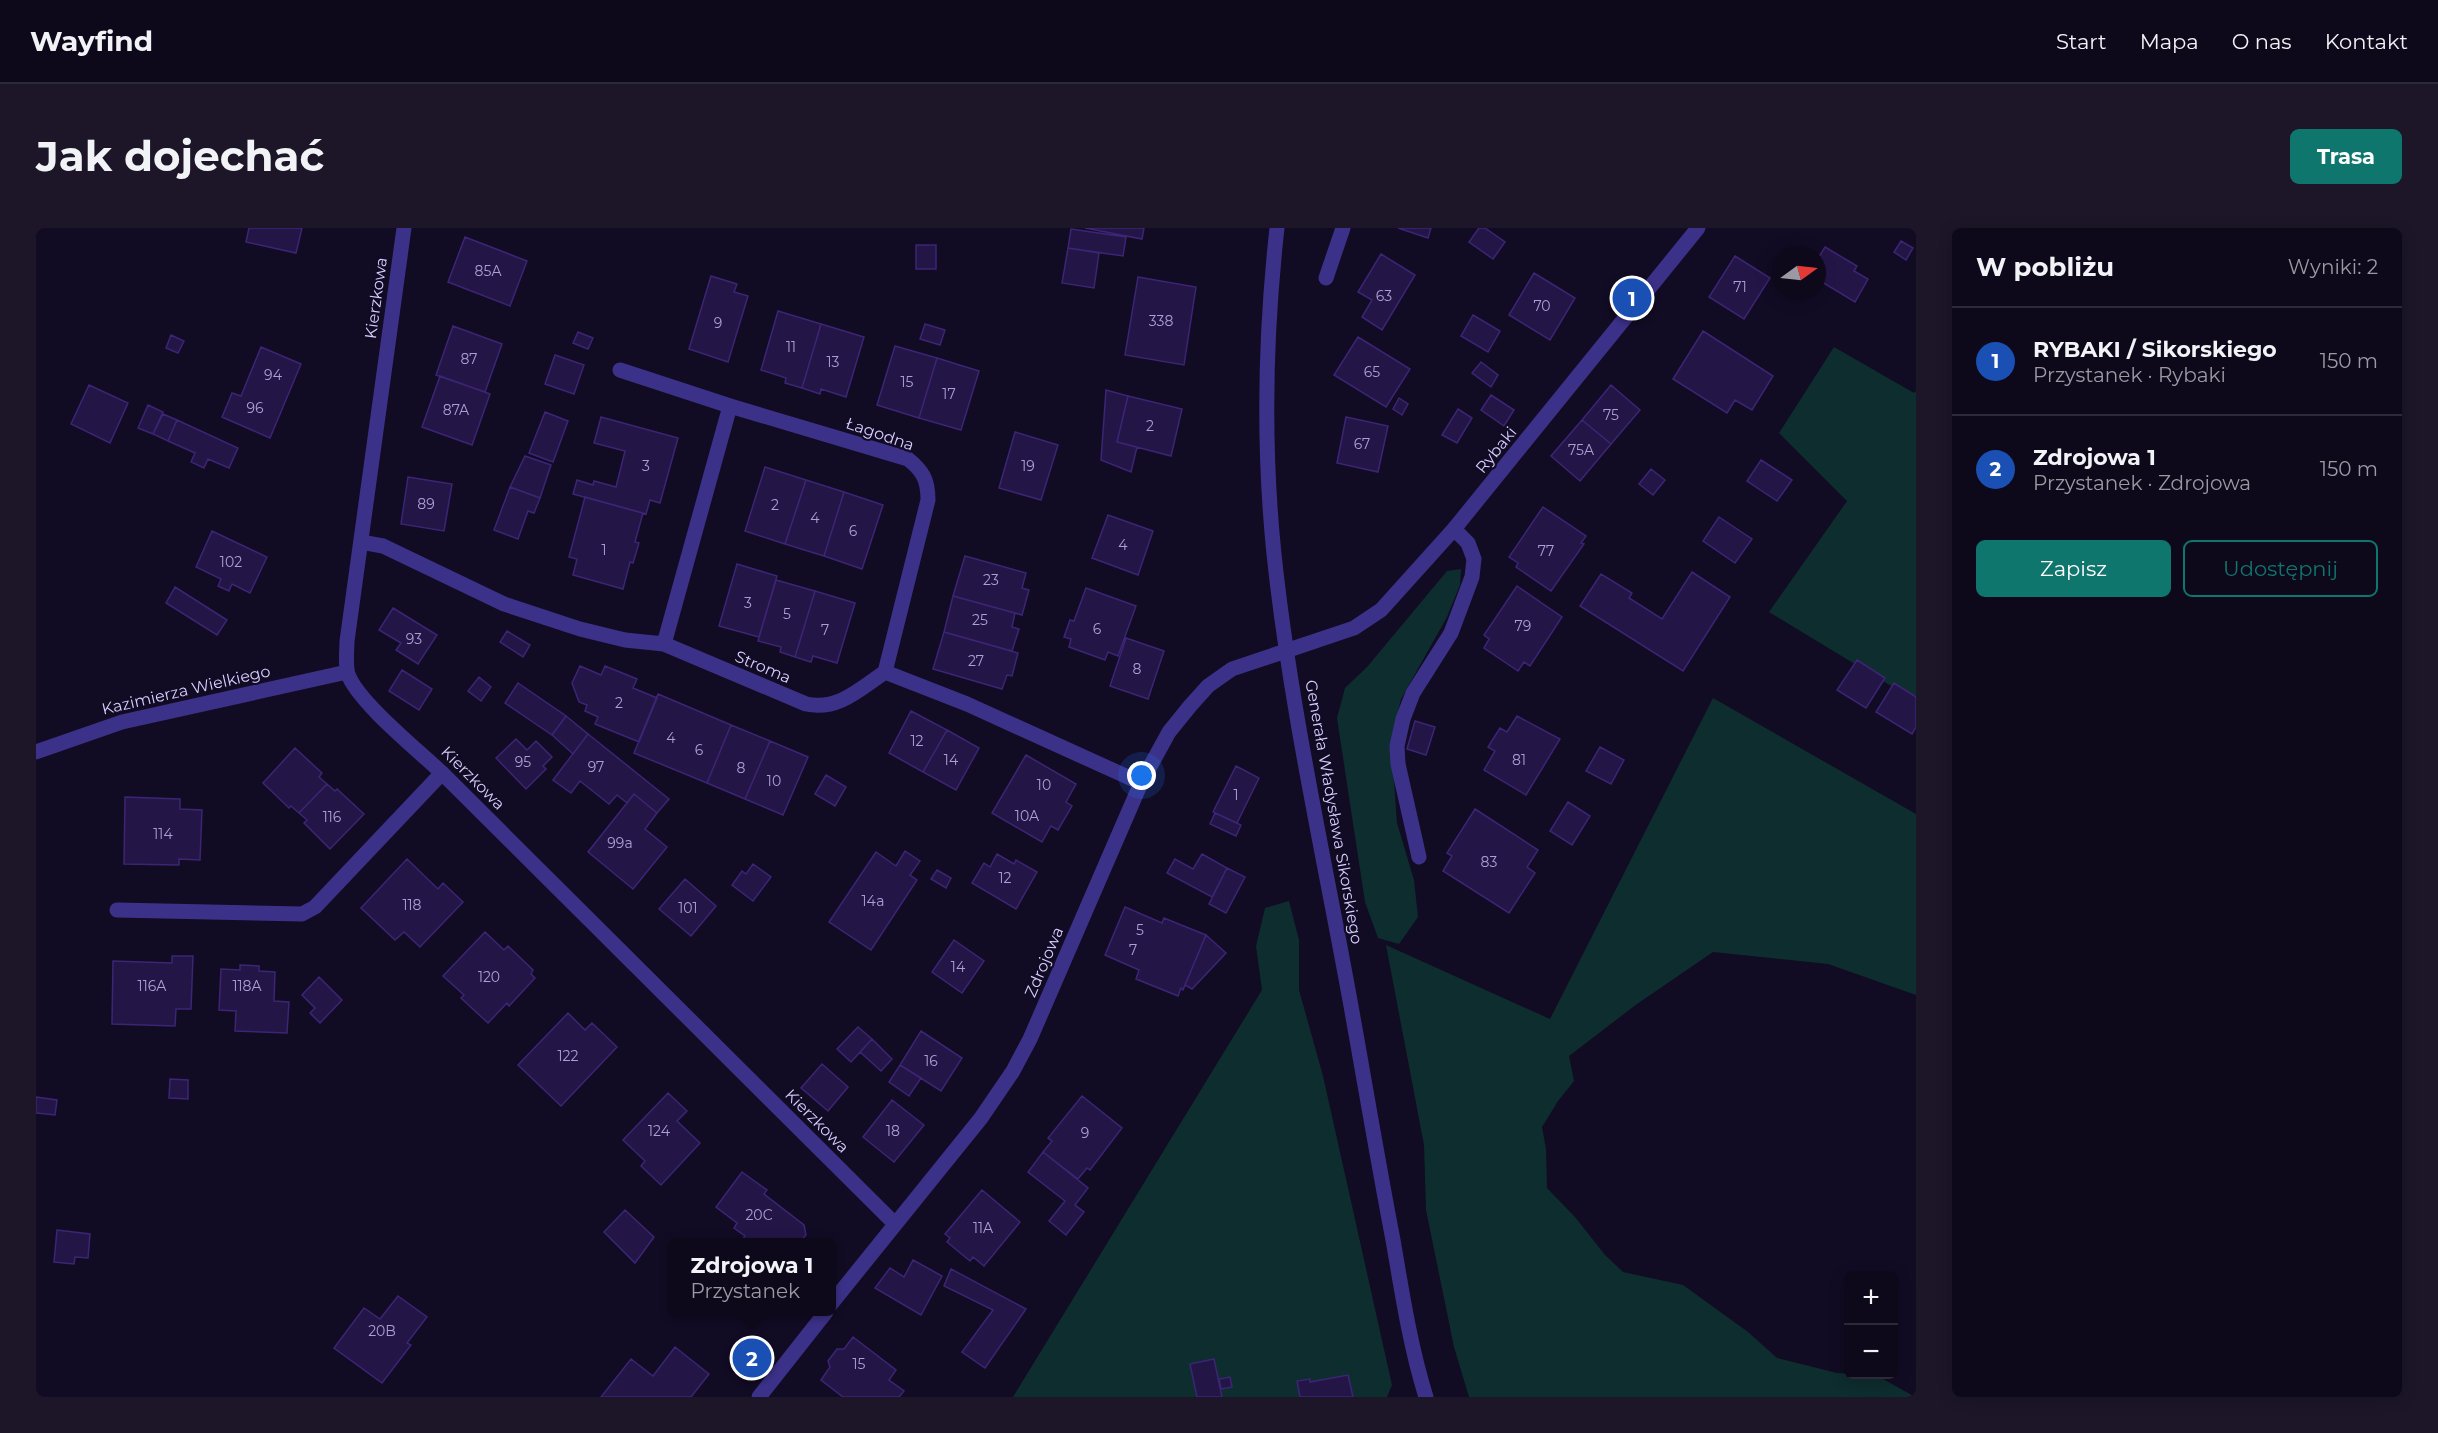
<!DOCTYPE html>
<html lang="pl">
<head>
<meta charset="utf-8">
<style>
  body { margin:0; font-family:Montserrat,sans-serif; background:#1c1628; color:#f1f3f6 }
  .controls { position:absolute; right:18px; bottom:18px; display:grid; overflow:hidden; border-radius:9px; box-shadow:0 3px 15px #0003 }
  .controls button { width:54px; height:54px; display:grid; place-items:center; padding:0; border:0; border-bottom:2px solid #2e293a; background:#0e081b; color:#f1f3f6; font:30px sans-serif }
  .compass { position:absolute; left:1736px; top:18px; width:54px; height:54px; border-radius:50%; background:#0e081b; box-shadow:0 3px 15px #0003; rotate:75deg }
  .you { position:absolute; left:1106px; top:548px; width:21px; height:21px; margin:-15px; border:4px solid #fff; border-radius:50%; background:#1a73e8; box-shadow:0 0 0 9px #1a73e833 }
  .badge { display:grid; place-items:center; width:39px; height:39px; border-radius:50%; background:#0f766e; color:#fff; font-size:20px; font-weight:700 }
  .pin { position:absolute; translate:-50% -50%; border:3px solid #fff; box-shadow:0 2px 6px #0006 }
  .popup { position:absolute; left:632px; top:1010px; width:168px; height:78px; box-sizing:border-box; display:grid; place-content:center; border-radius:9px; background:#0e081b; filter:drop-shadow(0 2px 4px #0005); font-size:20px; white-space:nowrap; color:#9b9aa3 }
  .popup b { font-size:22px; color:#f1f3f6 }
  .popup::after { content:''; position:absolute; left:50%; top:100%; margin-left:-12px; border:12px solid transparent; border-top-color:#0e081b }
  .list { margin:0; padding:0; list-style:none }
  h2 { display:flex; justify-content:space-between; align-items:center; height:78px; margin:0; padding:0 24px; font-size:26px }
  h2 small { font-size:20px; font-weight:400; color:#9b9aa3 }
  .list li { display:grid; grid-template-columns:39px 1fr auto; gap:18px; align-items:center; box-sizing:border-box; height:108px; padding:0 24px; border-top:2px solid #2e293a }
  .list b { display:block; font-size:22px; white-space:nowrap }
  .list p { margin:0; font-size:20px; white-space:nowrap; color:#9b9aa3 }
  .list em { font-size:20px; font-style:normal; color:#9b9aa3 }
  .actions { display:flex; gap:12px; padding:18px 24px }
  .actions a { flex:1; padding:14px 0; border:2px solid #0f766e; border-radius:9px; text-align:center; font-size:21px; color:#0f766e }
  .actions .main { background:#0f766e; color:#fff }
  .map { position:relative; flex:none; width:1880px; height:1169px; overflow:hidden; border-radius:9px }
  header { display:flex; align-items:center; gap:36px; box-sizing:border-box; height:84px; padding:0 30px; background:#0e081b; border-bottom:2px solid #2e293a }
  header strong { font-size:28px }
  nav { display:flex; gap:33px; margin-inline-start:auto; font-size:21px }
  .intro { display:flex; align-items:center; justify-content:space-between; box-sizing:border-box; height:144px; padding:0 36px }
  h1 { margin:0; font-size:42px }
  .button { padding:15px 27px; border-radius:9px; background:#0f766e; color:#fff; font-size:21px; font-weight:700 }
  main { display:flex; gap:36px; padding:0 36px }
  aside { flex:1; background:#0e081b; border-radius:9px; box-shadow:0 3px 15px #0003 }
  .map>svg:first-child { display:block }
  .green { fill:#0e2d2e }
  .building { fill:#241547; stroke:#3c2575; stroke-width:1.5 }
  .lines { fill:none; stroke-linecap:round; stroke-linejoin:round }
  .service { stroke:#3c3188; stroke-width:15 }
  .minor { stroke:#3c3188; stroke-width:15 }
  .tertiary { stroke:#3c3188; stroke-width:15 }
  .labels { text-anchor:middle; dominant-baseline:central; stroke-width:4.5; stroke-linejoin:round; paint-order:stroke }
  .number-label { font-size:14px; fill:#aba0d1 }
  .street-label { font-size:16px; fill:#d8ceff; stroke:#120b24 }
</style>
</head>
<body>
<header>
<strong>Wayfind</strong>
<nav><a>Start</a><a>Mapa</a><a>O nas</a><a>Kontakt</a></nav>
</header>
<div class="intro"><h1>Jak dojechać</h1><a class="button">Trasa</a></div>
<main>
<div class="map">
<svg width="1880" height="1169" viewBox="0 0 1880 1169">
  <rect width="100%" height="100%" fill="#120b24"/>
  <path class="green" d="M1798,119l80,46 2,-2v310l-147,-89 78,-111 -68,-68z
    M1425,341l-1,16 -13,32 -46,82 -10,41 6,83 17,57 4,37 -19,27 -21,-6 -13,-36 -28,-184 8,-30 22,-21 80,-96z
    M1677,470l203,116v181l-88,-31 -115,-12 -76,52 -68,52 5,25 -16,20 -16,26 4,22 1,39 28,29 30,38 18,17 60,13 65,47 29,26 60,15 39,2 39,22h-446l-15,-50 -28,-137 -2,-65 -38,-200 164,74z
    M1253,673l10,39v50l24,86 69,309 -5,12h-374l249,-407 -6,-44 9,-38z"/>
  <path class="building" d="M213,0h53l-6,25 -50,-11z
    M1049,0h59l-2,11z
    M1362,0h33l-3,10z
    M1443,0h6l20,14 -12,17 -24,-17z
    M1035,1l55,8 -3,19 -55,-8z
    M429,9l62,24 -17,45 -62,-24z
    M1865,13l12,7 -7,12 -12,-8z
    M880,17h20v24h-20z
    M1789,19l32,19 -3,5 14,8 -13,23 -38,-23v-19z
    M1032,20l31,5 -5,35 -32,-5z
    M1345,26l34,21 -33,55 -20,-13 10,-17 -14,-8z
    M1699,28l35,22 -26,41 -35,-22z
    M1498,45l41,25 -25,42 -41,-25z
    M675,48l26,8 -3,8 14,4 -20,66 -39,-13z
    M1102,49l58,10 -12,78 -59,-10z
    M742,83l43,13 -19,64 -17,-5 1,-5 -25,-8z
    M1437,87l27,16 -12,21 -27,-16z
    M785,96l43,13 -18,60 -25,-8 -1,5 -18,-6z
    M889,96l20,6 -5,15 -20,-6z
    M417,98l49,18 -17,48 -49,-17z
    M1667,103l70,45 -21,34 -17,-10 -8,13 -54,-34z
    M542,104l15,6 -5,11 -15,-6z
    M135,107l13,6 -6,12 -12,-5z
    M1322,109l52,32 -24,38 -52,-32z
    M859,118l42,12 -18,60 -42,-13z
    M225,119l40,17 -31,74 -48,-21 10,-24 9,3z
    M519,127l29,10 -10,29 -29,-10z
    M901,130l42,13 -18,59 -42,-12z
    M1445,134l17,13 -7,12 -19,-14z
    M404,148l50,18 -18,51 -50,-18z
    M53,157l39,18 -18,40 -39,-19z
    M1575,157l29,25 -29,34 -29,-24z
    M1070,162l22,6 -11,46 20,5 -6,25 -30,-12z
    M1455,167l23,15 -10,16 -23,-16z
    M1092,168l54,13 -11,47 -54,-14z
    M1363,170l9,6 -6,11 -9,-6z
    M112,177l15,7 -10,22 -15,-6z
    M1422,181l14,9 -15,25 -15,-8z
    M509,184l23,9 -15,41 -24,-9z
    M127,186l14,6 -9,21 -15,-7z
    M565,189l77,21 -18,65 -10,-3 -4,14 -73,-20 4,-14 16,5 1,-4 22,6 9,-36 -31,-8z
    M1310,189l42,9 -10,46 -41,-9z
    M141,192l61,28 -9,20 -21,-9 -4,9 -13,-6 4,-9 -27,-12z
    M1546,192l29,24 -31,37 -29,-25z
    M979,204l43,13 -17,55 -42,-12z
    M489,228l26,9 -11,33 -30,-11z
    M1725,232l31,20 -15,21 -30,-20z
    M729,239l41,13 -21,64 -40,-13z
    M1615,241l14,11 -12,15 -14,-11z
    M372,249l44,7 -8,47 -43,-7z
    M770,252l38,12 -20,64 -39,-12z
    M474,259l30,11 -6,15 -6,-2 -10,28 -24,-9z
    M808,264l39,13 -21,64 -38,-13z
    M549,269l58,16 -8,29 4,1 -6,20 -3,-1 -7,27 -50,-14 4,-16 -8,-2z
    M1507,279l43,29 -5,7 3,1 -33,47 -35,-24 2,-4 -9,-6z
    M1072,287l45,16 -15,44 -46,-17z
    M1683,289l33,22 -17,24 -32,-22z
    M176,303l55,26 -17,36 -18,-9 -3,7 -11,-5 3,-7 -25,-12z
    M929,328l61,17 -4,15 7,2 -7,25 -69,-19z
    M701,336l40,12 -18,61 -40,-11z
    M1656,344l38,25 -47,74 -103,-65 21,-32 31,19 -3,5 33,21z
    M740,352l39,11 -20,66 -15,-5 1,-5 -23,-6z
    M1481,358l45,31 -32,49 -6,-4 -6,9 -34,-23 5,-9 -5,-4z
    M139,359l52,33 -10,15 -51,-32z
    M1050,360l50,18 -18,50 -10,-4 -3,8 -36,-13 2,-8 -7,-2 6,-17 4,1z
    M779,363l40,12 -18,60 -24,-7 -2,6 -16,-5z
    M917,368l62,17 -3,14 7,2 -7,22 -68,-19z
    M357,380l44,27 -19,29 -22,-14 5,-7 -22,-13z
    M471,403l23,14 -7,12 -23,-15z
    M908,404l74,21 -6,23 -5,-1 -5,14 -69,-20z
    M1090,410l38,13 -16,48 -38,-13z
    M1821,432l28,18 -19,30 -29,-18z
    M544,438l21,9 4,-9 32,13 -4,9 24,10 -18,44 -44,-18 3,-7 -13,-6 2,-6 -8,-3 -7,-19z
    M366,442l30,19 -13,21 -30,-19z
    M443,449l12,10 -10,14 -13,-10z
    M482,455l48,33 -14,19 -47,-32z
    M1858,455l22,14v30l-4,7 -36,-22z
    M622,466l73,31 -24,58 -73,-30z
    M875,483l36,19 -24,42 -34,-19z
    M530,488l22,18 -15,20 -21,-19z
    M1481,488l43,23 -34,56 -42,-25 11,-19 -7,-4 12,-19 7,4z
    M1379,493l20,6 -9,28 -19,-6z
    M695,497l39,16 -25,58 -38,-16z
    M911,502l32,18 -23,42 -33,-18z
    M552,506l81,65 -12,14 -23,-19 -7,9 -10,-8 -8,9 -29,-23 -9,12 -18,-13z
    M480,511l11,11 9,-9 16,16 -9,9 3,3 -20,20 -30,-31z
    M734,513l38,16 -25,58 -38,-16z
    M1564,519l24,13 -13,24 -25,-13z
    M259,520l27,25 -3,4 8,7 -28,29 -8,-7 -2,2 -26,-25z
    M990,527l50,29 -10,18 6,4 -14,24 -7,-4 -9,16 -50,-29z
    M1200,538l23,12 -22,45 -24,-11z
    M790,547l20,12 -11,19 -20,-12z
    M291,556l8,7 2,-2 27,25 -34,35 -26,-26 3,-3 -8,-7z
    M598,566l23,19 -12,16 22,18 -34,42 -45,-37z
    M89,569l55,2v10l22,1 -2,50 -21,-1v6l-55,-1z
    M1532,574l22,14 -18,29 -22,-14z
    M1439,581l63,41 -11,17 8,6 -26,40 -66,-42 9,-15 -5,-3z
    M1179,585l26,12 -5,11 -26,-12z
    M869,623l15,10 -10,14 7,5 -46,70 -42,-28 47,-70 20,14z
    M961,626l17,10 2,-4 21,12 -21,37 -44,-26 12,-20 6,4z
    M1166,626l25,14 -15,29 -45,-24 8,-14 18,10z
    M371,631l31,30 5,-6 20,19 -43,45 -16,-15 -9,8 -34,-32z
    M717,636l18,13 -18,24 -21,-16 10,-14 4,3z
    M1191,640l18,9 -19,36 -17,-9z
    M901,642l14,8 -5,10 -15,-9z
    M649,651l31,27 -25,30 -32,-27z
    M1089,679l37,16 2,-5 42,17 -23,55 -2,-2 -3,8 -42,-17 3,-9 -34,-15z
    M449,704l19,18 4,-4 25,24 -2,4 4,4 -26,28 -2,-3 -19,20 -27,-25 3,-3 -21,-19z
    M1170,707l20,18 -34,36 -7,-4z
    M918,712l30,21 -22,32 -30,-21z
    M136,728h21l-2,53h-15l-1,17 -63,-2 1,-63 59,2z
    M204,737l19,1v5l16,1 -1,29 15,1 -2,31 -52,-2 1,-20 -17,-1 2,-41 19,1z
    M283,749l23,23 -22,23 -10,-10 5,-5 -13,-13z
    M532,785l17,17 7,-7 25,24 -56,59 -43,-41z
    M822,799l14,12 -21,23 -14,-13z
    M885,803l41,27 -21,33 -41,-26z
    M836,811l20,20 -11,12 -21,-19z
    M786,836l26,23 -20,24 -27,-23z
    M864,837l21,13 -12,18 -20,-14z
    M134,851l18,1v19l-19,-1z
    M632,865l19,18 -10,10 23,22 -39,42 -20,-19 4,-5 -22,-21z
    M1046,868l40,32 -32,42 -3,-2 -9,11 -35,-27 9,-11 -4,-3z
    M0,869l21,3 -2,15 -19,-2z
    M856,872l32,25 -30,37 -31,-25z
    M1007,924l45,36 -13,17 9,7 -18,23 -17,-14 16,-20 -37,-29z
    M706,944l25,18 -3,4 40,31 2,10 -6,7h-56l-2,-2 3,-4 -11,-8 3,-5 -21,-16z
    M946,962l38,32 -36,44 -11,-9 -3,4 -23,-19 3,-4 -5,-4z
    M589,982l29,27 -19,26 -31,-31z
    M21,1002l33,4 -2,24 -13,-1 -1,7 -20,-2z
    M877,1032l29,16 -21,39 -46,-27 15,-20 14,9z
    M915,1041l75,40 -41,59 -23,-16 31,-42 -49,-24z
    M362,1068l29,21 -20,26 4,2 -29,38 -48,-35 30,-40 16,11z
    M817,1109l43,33 -7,10 15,11 -5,6h-56l-22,-17 9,-13 -2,-6 9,-12h7z
    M639,1119l34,27 -18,23h-90l30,-38 22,17z
    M1178,1131l8,38h-25l-7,-33z
    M1312,1147l5,22h-53l-3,-16 13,-2v3z
    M1194,1149l2,10 -11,2 -2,-10z"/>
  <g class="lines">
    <path class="service" d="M1290,50l17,-50
      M849,444l82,32 174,79
      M1383,629l-21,-93 -1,-18 6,-27 10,-26 38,-60 21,-56 2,-18 -6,-16 -14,-14
      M81,682l185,4 13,-7 127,-134"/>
    <path class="minor" d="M368,0l-57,413c0,10 -2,23 1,33 9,27 71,77 94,99l452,450
      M584,142l110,36
      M325,314l22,4 121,58 76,25 45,11 39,4 142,60c32,7 54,-15 79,-32l43,-172c0,-20 -5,-29 -20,-41l-178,-53 -66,238
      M0,524l86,-30 225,-50"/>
    <path class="tertiary" d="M1241,0c-12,108 -14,218 -3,326 16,152 50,302 77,452 14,78 27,156 42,234 9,52 17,106 33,157
      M795,1076l150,-186 32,-47 17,-32 111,-256 28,-51 21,-26 18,-20 24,-17 122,-41 27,-18 73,-81 244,-301
      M723,1169l67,-85"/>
  </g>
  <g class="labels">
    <g class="number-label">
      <text x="452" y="43">85A</text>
      <text x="1704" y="59">71</text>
      <text x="1348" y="68">63</text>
      <text x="1506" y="78">70</text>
      <text x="1125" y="93">338</text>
      <text x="682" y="95">9</text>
      <text x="755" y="119">11</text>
      <text x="433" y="131">87</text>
      <text x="797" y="134">13</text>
      <text x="1336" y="144">65</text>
      <text x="237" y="147">94</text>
      <text x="871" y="154">15</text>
      <text x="913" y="166">17</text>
      <text x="219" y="180">96</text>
      <text x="420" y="182">87A</text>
      <text x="1575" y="187">75</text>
      <text x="1114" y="198">2</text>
      <text x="1326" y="216">67</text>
      <text x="1545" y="222">75A</text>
      <text x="610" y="238">3</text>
      <text x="992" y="238">19</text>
      <text x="390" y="276">89</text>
      <text x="739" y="277">2</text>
      <text x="779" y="290">4</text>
      <text x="817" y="303">6</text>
      <text x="1087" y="317">4</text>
      <text x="568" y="322">1</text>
      <text x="1510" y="323">77</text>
      <text x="195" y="334">102</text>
      <text x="955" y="352">23</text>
      <text x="712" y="375">3</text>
      <text x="751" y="386">5</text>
      <text x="944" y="392">25</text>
      <text x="1487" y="398">79</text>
      <text x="1061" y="401">6</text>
      <text x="789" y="402">7</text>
      <text x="378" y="411">93</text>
      <text x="940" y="433">27</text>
      <text x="1101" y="441">8</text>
      <text x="583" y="475">2</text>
      <text x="635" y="510">4</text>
      <text x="881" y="513">12</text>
      <text x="663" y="522">6</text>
      <text x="915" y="532">14</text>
      <text x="1483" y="532">81</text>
      <text x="487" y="534">95</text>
      <text x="560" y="539">97</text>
      <text x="705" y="540">8</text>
      <text x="738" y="553">10</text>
      <text x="1008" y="557">10</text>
      <text x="1200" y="567">1</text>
      <text x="991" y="588">10A</text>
      <text x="296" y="589">116</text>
      <text x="127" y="606">114</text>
      <text x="584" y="615">99a</text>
      <text x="1453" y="634">83</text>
      <text x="969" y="650">12</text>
      <text x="837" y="673">14a</text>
      <text x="376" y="677">118</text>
      <text x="652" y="680">101</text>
      <text x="1104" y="702">5</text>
      <text x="1097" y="722">7</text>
      <text x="922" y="739">14</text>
      <text x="453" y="749">120</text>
      <text x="116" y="758">116A</text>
      <text x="211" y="758">118A</text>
      <text x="532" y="828">122</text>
      <text x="895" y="833">16</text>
      <text x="623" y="903">124</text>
      <text x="857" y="903">18</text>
      <text x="1049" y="905">9</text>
      <text x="723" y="987">20C</text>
      <text x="947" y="1000">11A</text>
      <text x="346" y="1103">20B</text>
      <text x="823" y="1136">15</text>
    </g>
    <g class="street-label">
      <text transform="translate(340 70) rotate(-82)">Kierzkowa</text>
      <text transform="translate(844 206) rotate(19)">Łagodna</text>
      <text transform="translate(1460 222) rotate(-51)">Rybaki</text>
      <text transform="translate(727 439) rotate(23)">Stroma</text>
      <text transform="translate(150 462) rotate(-13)">Kazimierza Wielkiego</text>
      <text transform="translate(437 550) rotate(45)">Kierzkowa</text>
      <text transform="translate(1298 584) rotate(80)">Generała Władysława Sikorskiego</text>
      <text transform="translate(1008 734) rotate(-67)">Zdrojowa</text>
      <text transform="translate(781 893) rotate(45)">Kierzkowa</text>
    </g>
  </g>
</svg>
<div class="controls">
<button>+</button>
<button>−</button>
</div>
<svg class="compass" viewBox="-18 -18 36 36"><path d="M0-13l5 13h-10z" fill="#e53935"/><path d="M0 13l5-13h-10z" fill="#9b9aa3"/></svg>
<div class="you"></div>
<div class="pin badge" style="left:1596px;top:70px;background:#1a4fb4">1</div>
<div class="pin badge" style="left:716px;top:1130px;background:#1a4fb4">2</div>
<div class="popup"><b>Zdrojowa 1</b>Przystanek</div>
</div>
<aside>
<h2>W pobliżu<small>Wyniki: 2</small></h2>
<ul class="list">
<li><span class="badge" style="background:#1a4fb4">1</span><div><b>RYBAKI / Sikorskiego</b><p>Przystanek · Rybaki</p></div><em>150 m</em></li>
<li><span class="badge" style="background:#1a4fb4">2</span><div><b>Zdrojowa 1</b><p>Przystanek · Zdrojowa</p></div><em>150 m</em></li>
</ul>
<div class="actions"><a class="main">Zapisz</a><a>Udostępnij</a></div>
</aside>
</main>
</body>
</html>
